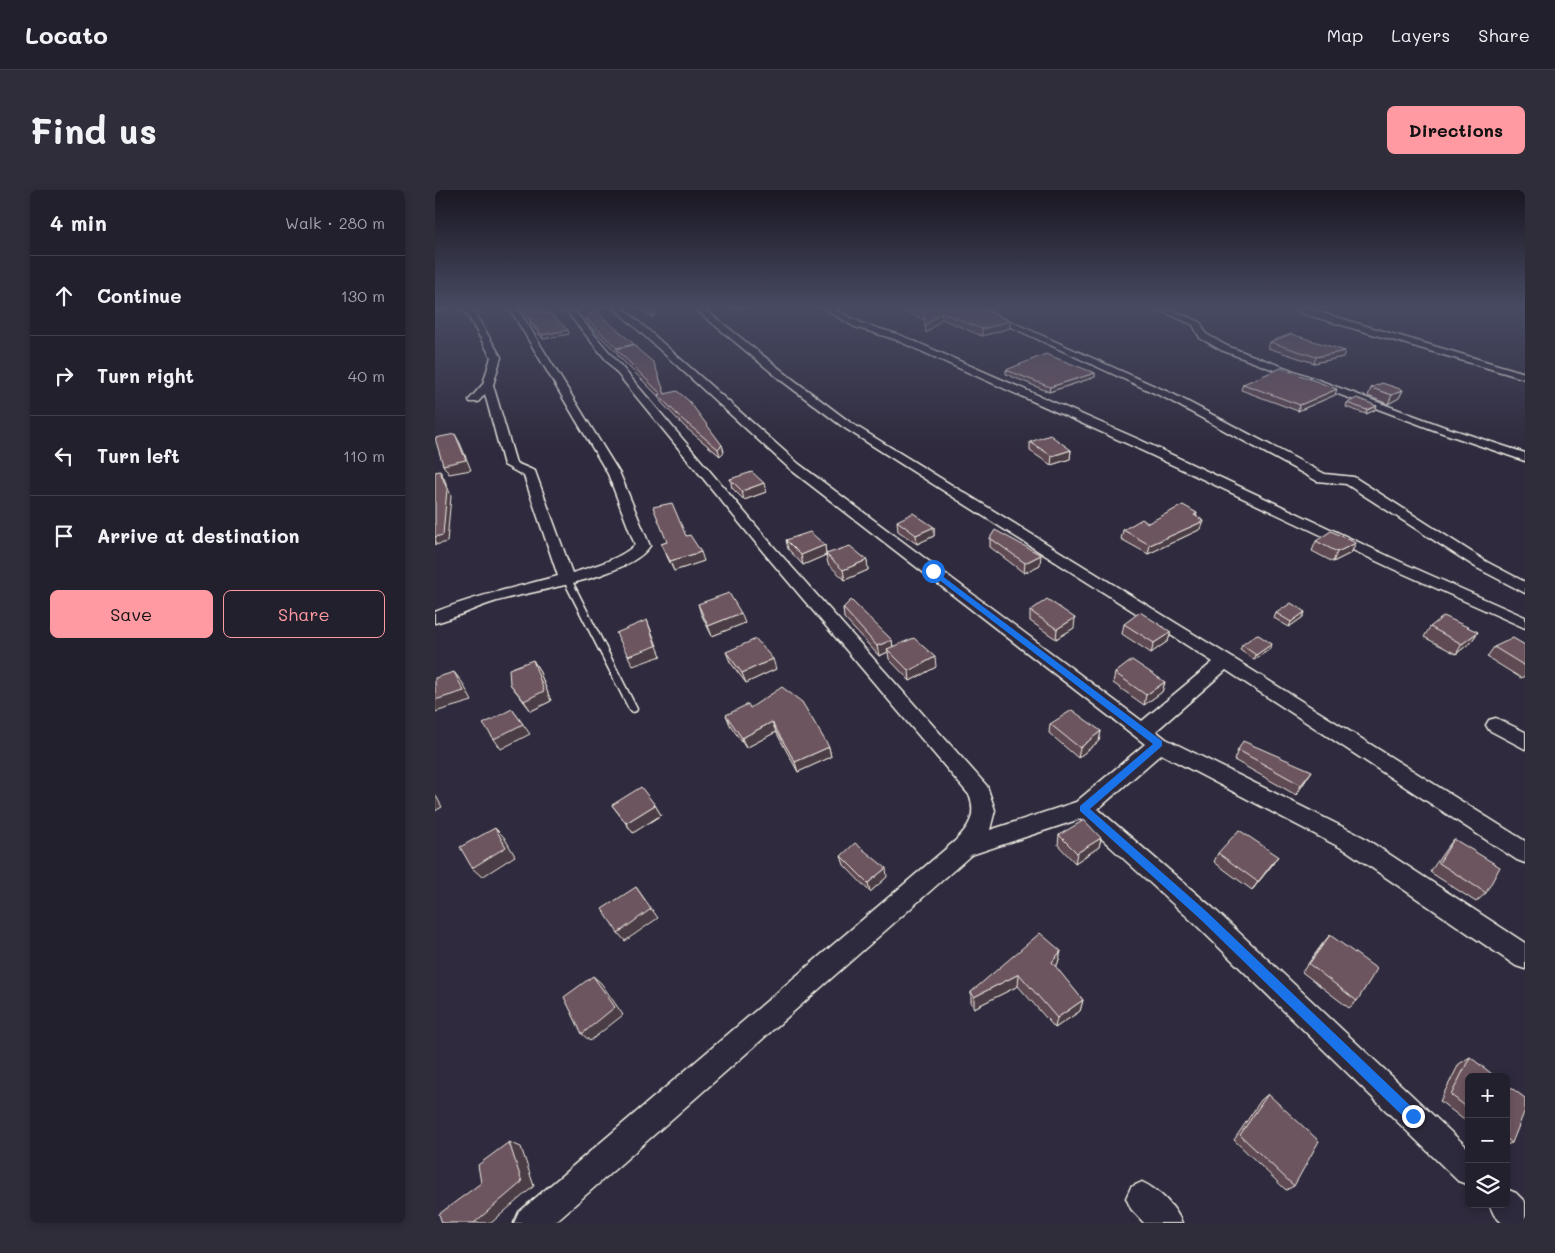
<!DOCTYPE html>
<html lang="en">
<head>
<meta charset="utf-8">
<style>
  body { margin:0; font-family:Mali,sans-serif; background:#2f2d3a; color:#f1f3f6 }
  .controls { position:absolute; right:15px; bottom:15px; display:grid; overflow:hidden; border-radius:8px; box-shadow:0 2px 8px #0003 }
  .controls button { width:45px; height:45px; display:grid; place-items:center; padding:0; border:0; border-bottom:1px solid #403e4a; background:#23202e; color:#f1f3f6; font:25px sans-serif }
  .stop { position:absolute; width:15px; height:15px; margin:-11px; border:4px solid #1a73e8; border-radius:50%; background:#fff }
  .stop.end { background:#1a73e8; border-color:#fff; box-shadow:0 1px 5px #0008 }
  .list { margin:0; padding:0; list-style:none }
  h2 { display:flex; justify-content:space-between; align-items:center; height:65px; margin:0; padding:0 20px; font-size:21px }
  h2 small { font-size:16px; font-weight:400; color:#a3a3aa }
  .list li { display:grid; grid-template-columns:32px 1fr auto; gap:15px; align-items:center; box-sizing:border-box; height:80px; padding:0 20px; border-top:1px solid #403e4a }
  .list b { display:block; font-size:19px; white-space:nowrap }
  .list em { font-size:16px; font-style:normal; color:#a3a3aa }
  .actions { display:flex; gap:10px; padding:15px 20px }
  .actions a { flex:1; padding:11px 0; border:1px solid #ff9aa2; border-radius:8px; text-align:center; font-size:18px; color:#ff9aa2 }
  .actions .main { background:#ff9aa2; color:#111 }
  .icon { flex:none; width:28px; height:28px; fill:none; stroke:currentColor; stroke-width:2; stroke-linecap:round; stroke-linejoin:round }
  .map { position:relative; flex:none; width:1090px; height:1033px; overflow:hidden; border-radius:8px }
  header { display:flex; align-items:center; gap:30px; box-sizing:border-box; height:70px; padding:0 25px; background:#23202e; border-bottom:1px solid #403e4a }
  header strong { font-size:24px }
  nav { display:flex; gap:28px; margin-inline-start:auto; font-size:18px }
  .intro { display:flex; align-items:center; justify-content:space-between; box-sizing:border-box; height:120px; padding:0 30px }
  h1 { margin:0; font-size:35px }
  .button { padding:12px 22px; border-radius:8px; background:#ff9aa2; color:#111; font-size:18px; font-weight:700 }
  main { display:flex; gap:30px; padding:0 30px }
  aside { flex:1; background:#23202e; border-radius:8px; box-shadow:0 2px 8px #0003 }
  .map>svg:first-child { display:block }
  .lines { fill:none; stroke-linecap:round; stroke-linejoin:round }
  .lane-casing { stroke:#f4f1e8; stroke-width:3 }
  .street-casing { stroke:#f4f1e8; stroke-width:3 }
  .lane { fill:#2f2a3d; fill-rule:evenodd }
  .street { fill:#2f2a3d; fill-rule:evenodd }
  .wall { fill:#5e4953; stroke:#f4f1e8 }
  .shaded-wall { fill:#4c3c44; stroke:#f4f1e8 }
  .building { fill:#6d5561; stroke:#f4f1e8 }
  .route { fill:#1a73e8 }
</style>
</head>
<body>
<header>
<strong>Locato</strong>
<nav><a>Map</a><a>Layers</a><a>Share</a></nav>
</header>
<div class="intro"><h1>Find us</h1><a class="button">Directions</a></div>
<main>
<aside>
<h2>4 min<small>Walk · 280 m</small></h2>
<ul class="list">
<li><svg class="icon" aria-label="ahead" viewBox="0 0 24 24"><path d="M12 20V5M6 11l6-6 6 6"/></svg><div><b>Continue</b></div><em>130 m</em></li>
<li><svg class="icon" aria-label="right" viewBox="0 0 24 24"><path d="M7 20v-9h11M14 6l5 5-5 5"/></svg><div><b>Turn right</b></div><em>40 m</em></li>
<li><svg class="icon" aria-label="left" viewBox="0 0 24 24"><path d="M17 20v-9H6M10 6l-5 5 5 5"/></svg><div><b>Turn left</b></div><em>110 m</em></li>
<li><svg class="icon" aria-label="arrive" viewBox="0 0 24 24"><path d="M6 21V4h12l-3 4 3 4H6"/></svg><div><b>Arrive at destination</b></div></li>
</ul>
<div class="actions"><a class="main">Save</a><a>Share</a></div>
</aside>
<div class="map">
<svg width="1090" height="1033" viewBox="0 0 1090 1033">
  <rect width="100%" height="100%" fill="#2f2a3d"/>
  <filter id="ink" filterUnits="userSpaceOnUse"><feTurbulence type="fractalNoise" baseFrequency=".02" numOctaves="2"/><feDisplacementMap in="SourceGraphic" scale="10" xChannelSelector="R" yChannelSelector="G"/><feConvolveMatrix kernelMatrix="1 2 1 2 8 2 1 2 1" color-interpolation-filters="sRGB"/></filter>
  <g filter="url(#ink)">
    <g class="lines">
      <g class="lane-casing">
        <path id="lane" d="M129,387h6l1,2 66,130 -1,2 -3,1 -4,-3 -66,-130z"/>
      </g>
      <g class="street-casing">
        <path id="street" d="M0,117h15l-15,5z
          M28,117h8l30,50 -8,28 23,78 19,8 1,3 36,99c22,-7 46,-13 63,-28l-27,-71 -99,-167h8l103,167 30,72c-22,32 -116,44 -153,55 -21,6 -41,17 -62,22v-11c40,-16 82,-25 123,-36l-34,-100 -20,-11 -19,-71 -7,8h-8l-1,-2 14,-16 8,-27z
          M128,117h8l203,240 213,239 8,24 -5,20 86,-28 69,-58 -354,-274 -178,-163h9l177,157 343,257 71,-59 -370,-235 -61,-46 -89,-74h9l88,70 61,46 380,234 294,184v22l-8,-3 -291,-190 -70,61 10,8 197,98 162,106v26l-9,-3 -169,-115 -186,-97 -63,55 115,99 256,241v36l-11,-4 -263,-257 -115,-105 -109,36 -417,368h-40l5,-11 436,-371c15,-15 21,-25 15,-45l-206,-243z
          M386,117h10l30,16 39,12 238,104 265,124 122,54v11l-132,-59 -263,-124 -236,-106 -39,-12z
          M533,117h10l197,88 150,79 29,3 133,85 38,20v11l-48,-25 -131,-84 -29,-3 -150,-82z
          M718,117h11l36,15 6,12 21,12 215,80 83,27v8l-91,-31 -213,-80 -21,-12 -7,-13z
          M856,117h11l223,66v6l-224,-66z
          M1061,528l29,14v17l-36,-19 -3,-5 3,-5z
          M707,992c17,8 33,24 40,41h-38l-13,-14 -5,-11 5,-11z
          M1071,999l10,4 9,9v21h-23l-8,-8 -5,-11h17z"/>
      </g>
      <use href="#lane" class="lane"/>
      <use href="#street" class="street"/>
    </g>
    <path class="wall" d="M202,117h21l-5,11z
      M459,117h84l32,21 -28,8 -40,-17 -16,14 -1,-13z
      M87,119l47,25 -26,5 -12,-15 -1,-4 -6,-8z
      M151,128l48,26 2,3 29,47 57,51 2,7 -4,4 -35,-29 -24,-25 -2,-5 -41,-41 -1,-3 -28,-28z
      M835,152l75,9 -2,6 -29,6 -46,-15z
      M571,180l89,3v4l-46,15 -43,-18z
      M808,194l92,11 -37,16 -57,-21z
      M936,198l32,2 -4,8 -11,6 -20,-8z
      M912,213l30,3 -2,4 -9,4 -20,-7z
      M595,252l41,8 -1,9 -19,6 -21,-14z
      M295,289l36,13 -22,8 -12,-12z
      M762,323l-1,3 8,5 -3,8 -53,25 -27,-15 2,-9 25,-7z
      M462,331l37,6v9l-17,8 -19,-13z
      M251,346l18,25 -30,10 -13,-27z
      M555,348l50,27 -16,8 -34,-26z
      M351,350l39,5 1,10 -23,10 -15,-16z
      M881,351l40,2 -5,10 -18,9 -21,-11z
      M391,364l41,6 1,10 -23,10 -17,-16z
      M263,414l47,19 -33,13 -11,-22z
      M408,418l49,32 1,7 43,20 -26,14 -21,-22 -1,-7 -9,4 -35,-38z
      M595,421l44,17 -18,11 -26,-18z
      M870,422l-2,5 -14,10 -15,-9 2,-5z
      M689,434l47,8 -3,9 -17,12 -29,-19z
      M995,437l48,5 -7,10 -15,12 -32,-17z
      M837,454l-2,5 -16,11 -14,-10 2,-5z
      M1090,455v31l-4,2 -34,-21 7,-10z
      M291,462l50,17 -30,14 -16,-21z
      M98,470l6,10 12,31 -20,10 -21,-27z
      M680,483l50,9 -3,10 -18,13 -31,-22z
      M315,518l79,39 2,10 -33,15 -22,-40 -30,16 -16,-23 -4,-10z
      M615,534l51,7 -2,10 -21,17 -29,-25z
      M803,560l68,30 -10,15 -62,-35z
      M177,615h43l6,10 -28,18z
      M624,645l42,3 -2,9 -24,16 -17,-18z
      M1019,649l32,54 -10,9 -46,-30 16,-23z
      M783,663l60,3 -6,9 -20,25 -38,-28z
      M406,666l46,21 -17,15 -26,-27z
      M895,745l27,66 -8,7 -47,-36 21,-29z
      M626,761l-3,12 -3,4 28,33 -3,11 -25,17 -37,-42 -44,22 -3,-5v-11z
      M1035,867l-1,20v47l-29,-23 19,-37z
      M1071,894l6,59 -6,2z
      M833,904l26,92 -8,4 -52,-50 27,-40z"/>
    <path class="shaded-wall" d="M158,117h11l-10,1z
      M219,117h4l-5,11 -1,-5z
      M299,117h13l-13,3z
      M506,122l1,7 -16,14 -1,-7z
      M575,131v7l-28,8v-7z
      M133,140l1,4 -26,5 -1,-4z
      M910,161l-2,6 -29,6 2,-6z
      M660,183v4l-46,15 1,-5z
      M902,199l-2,6 -37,16 2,-6z
      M968,200l-4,8 -11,6 4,-9z
      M942,216l-2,4 -9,4 1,-4z
      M20,244l5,9 11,27 -22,4 -6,-9z
      M287,255l2,7 -4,4 -2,-7z
      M636,260l-1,9 -19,6 1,-9z
      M5,281l4,7 7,18 -4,46 -12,3z
      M329,293l2,9 -22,8 -2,-9z
      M769,331l-3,8 -53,25 2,-9z
      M499,337v9l-17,8 -1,-9z
      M921,353l-5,10 -18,9 4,-10z
      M390,355l1,10 -23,10 -2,-10z
      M266,362l3,9 -30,10 -4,-10z
      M606,365l-1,10 -16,8 1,-10z
      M432,370l1,10 -23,10 -2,-10z
      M870,422l-2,5 -14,10 2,-5z
      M306,423l4,10 -33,13 -4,-10z
      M640,428l-1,10 -18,11 1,-10z
      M212,430l14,36 -28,10 -5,-10z
      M736,442l-3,9 -17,12 3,-10z
      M1043,442l-7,10 -15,12 6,-10z
      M457,450l1,9h-6l1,3 -9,4 -2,-10z
      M837,454l-2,5 -16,11 2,-5z
      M500,467l1,10 -26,14 -1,-10z
      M338,469l3,10 -30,14 -4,-10z
      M98,470l6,10 12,31 -20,10 -7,-10z
      M19,482l8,10 10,19 -37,11v-12z
      M730,492l-3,10 -18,13 2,-10z
      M77,519l18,25 -29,15 -7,-10z
      M337,532l4,10 -30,16 -4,-10z
      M666,541l-2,10 -21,17 2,-10z
      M394,557l2,10 -33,15 -3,-10z
      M877,581l-16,24 5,-10z
      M0,604l7,13 -7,4z
      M220,615l6,10 -28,18 -7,-10z
      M60,638l9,9 11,19 -33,21 -10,-9z
      M666,648l-2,9 -24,16 2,-10z
      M843,666l-6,9 -20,25 6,-8z
      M451,678l1,9 -17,15 -2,-9z
      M201,697l22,31 -33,23 -7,-8z
      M626,761l-3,12 -8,11 2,-12z
      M584,784l-1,12 -44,22v-11z
      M158,786l8,7 22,32 -33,26 -8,-7z
      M648,810l-3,11 -25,17 2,-10z
      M74,952l12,5 13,39 -43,37h-17z"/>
    <path class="building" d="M208,117h11l-2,6z
      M475,117h68l32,14 -28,8 -41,-17 -16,14 -1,-13z
      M87,119l28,5 18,16 -26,5 -12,-14 1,-1z
      M159,120l40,34 -17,4 -31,-30z
      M856,144l54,17 -29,6 -46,-15z
      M198,155l21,18 11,31 12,-3 12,10 33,44 -4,4 -35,-29 -25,-25 3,-1 -45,-45z
      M611,164l49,19 -45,14 -44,-17z
      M846,178l56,21 -37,16 -57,-21z
      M947,193l21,7 -11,5 -21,-7z
      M922,208l20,8 -10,4 -20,-7z
      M20,244l11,26 -23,5 -8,-27z
      M615,245l21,15 -19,6 -22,-14z
      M5,281l7,18 -4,46 -8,2v-65z
      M317,282l12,11 -22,8 -12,-12z
      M237,313l14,33 4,-1 11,17 -31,9 -9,-17 6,-2 -14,-35z
      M748,315l14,8 -3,2 10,6 -54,24 -27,-15 19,-11 6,4z
      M478,323l21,14 -18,8 -19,-14z
      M560,340l46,25 -16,8 -35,-25z
      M896,341l25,12 -19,9 -21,-11z
      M375,342l15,13 -24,10 -15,-15z
      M415,356l17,14 -24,10 -17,-16z
      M294,403l12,20 -33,13 -10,-22z
      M612,409l28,19 -18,11 -27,-18z
      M416,410l41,40 -15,6 -34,-38z
      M856,413l14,9 -14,10 -15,-9z
      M705,422l31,20 -17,11 -30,-19z
      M1009,426l34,16 -16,12 -32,-17z
      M212,430l9,26 -28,10 -12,-23z
      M822,444l15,10 -16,11 -14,-10z
      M479,448l21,19 -26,14 -22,-22z
      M1078,448l12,7v21l-31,-19z
      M321,449l17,20 -31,14 -16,-21z
      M98,470l11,31 -20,10 -14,-17 -1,-15z
      M697,470l33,22 -19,13 -31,-22z
      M19,482l10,19 -29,9v-22z
      M347,497l20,15 27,45 -34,15 -23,-40 -30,16 -16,-23 22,-11 2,4z
      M77,519l11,15 -29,15 -11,-15z
      M637,520l29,21 -21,17 -30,-24z
      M808,551l69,30 -11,14 -63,-35z
      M206,597l14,18 -29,18 -14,-18z
      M649,630l17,18 -24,15 -18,-18z
      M60,638l11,19 -34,21 -12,-21z
      M804,640l39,26 -20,26 -40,-29z
      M1019,649l46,28 -14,26 -47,-30z
      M420,653l31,25 -18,15 -27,-27z
      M201,697l15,22 -33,24 -16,-24z
      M605,743l21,18 -9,11 31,38 -26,18 -38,-44 -45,23 -3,-5z
      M895,745l47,34 -20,32 -48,-37z
      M158,786l22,31 -33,27 -18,-37z
      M1035,867l26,20h-27v32l-18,-14z
      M1071,894l19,14v12l-13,33 -6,-5z
      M833,904l51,47 -25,45 -54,-51z
      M74,952l13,40 -48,41h-32l-3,-9 42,-31 -3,-18z"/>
  </g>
  <linearGradient id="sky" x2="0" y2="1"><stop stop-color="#1a1722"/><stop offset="0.45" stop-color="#474a62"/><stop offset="1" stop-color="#474a62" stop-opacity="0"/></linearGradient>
  <rect width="1090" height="261" fill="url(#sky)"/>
  <path class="route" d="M498,379l229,172v5l-72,63 117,103 210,200 2,4 -2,5 -4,2 -5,-2 -208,-202 -120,-108v-5l73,-62 -223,-171 -1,-2z"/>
</svg>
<div class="controls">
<button>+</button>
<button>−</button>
<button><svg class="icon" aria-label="layers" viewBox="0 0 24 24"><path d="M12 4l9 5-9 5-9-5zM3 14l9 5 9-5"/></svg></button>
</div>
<div class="stop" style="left:498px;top:381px"></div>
<div class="stop end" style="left:978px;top:926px"></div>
</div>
</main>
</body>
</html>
